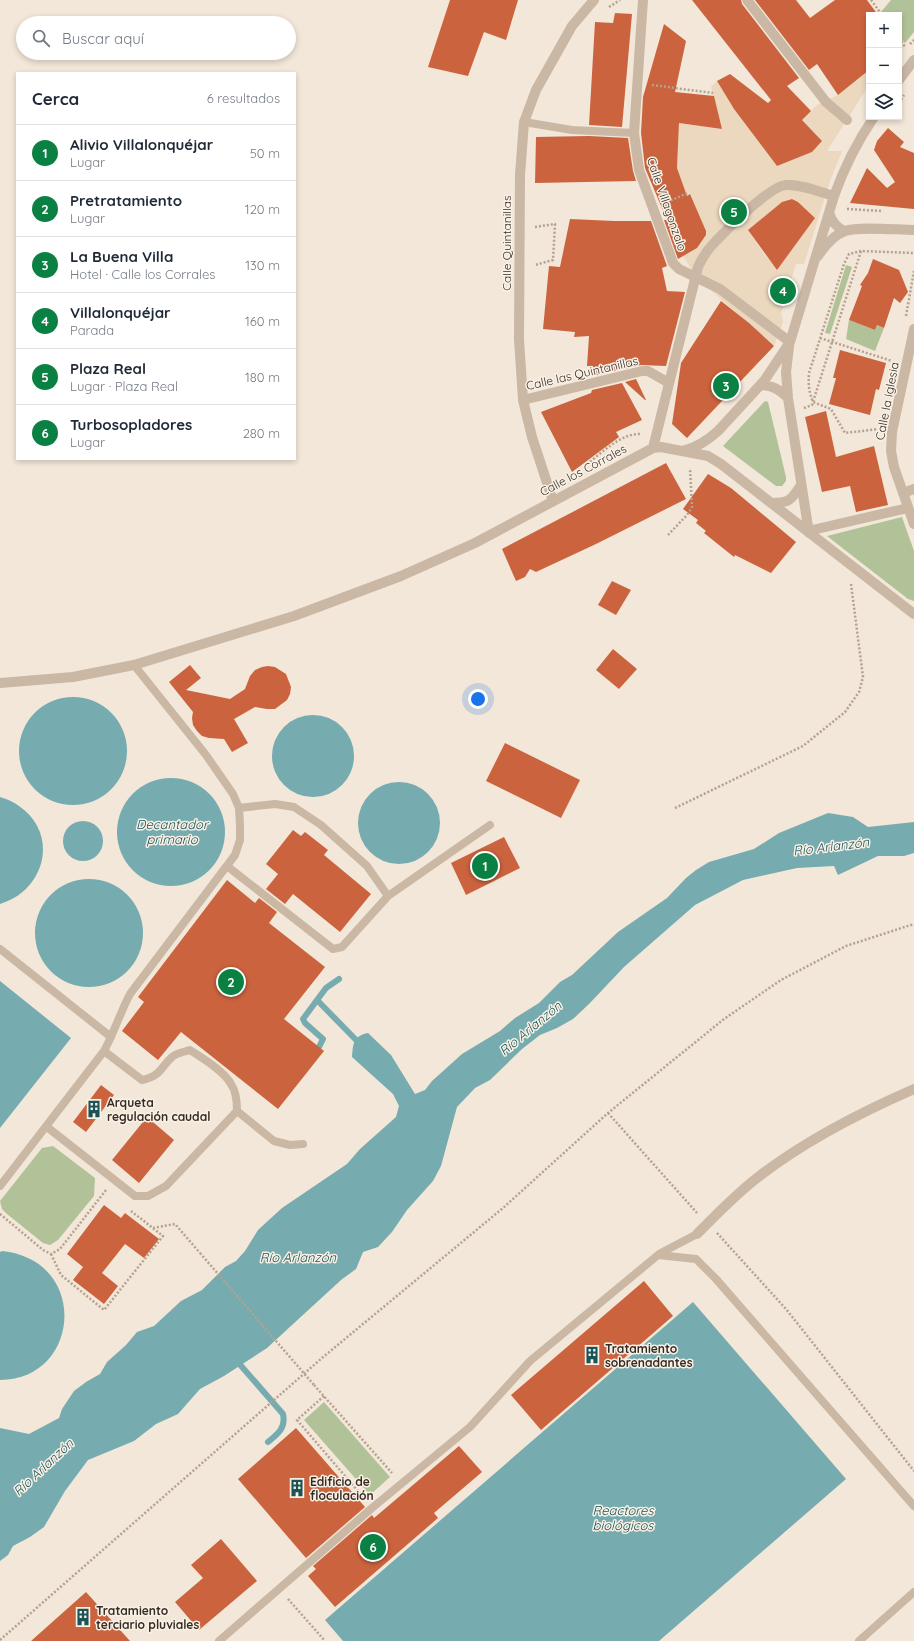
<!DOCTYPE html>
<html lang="es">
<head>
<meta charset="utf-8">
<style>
  body { margin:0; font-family:Quicksand,sans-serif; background:#f6f6f7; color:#1f2937 }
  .controls { position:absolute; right:12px; top:12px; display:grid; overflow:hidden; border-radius:0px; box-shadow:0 2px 6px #0003 }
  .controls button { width:36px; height:36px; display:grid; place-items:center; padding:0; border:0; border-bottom:1px solid #e0e1e3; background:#fff; color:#1f2937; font:20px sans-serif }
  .you { position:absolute; left:478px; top:699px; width:14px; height:14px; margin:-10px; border:3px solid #fff; border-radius:50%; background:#1a73e8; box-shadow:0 0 0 6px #1a73e833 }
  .badge { display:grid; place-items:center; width:26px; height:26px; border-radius:50%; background:#0b8043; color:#fff; font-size:13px; font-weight:700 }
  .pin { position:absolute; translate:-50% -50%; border:2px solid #fff; box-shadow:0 1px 4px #0006 }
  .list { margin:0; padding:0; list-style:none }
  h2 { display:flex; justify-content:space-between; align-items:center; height:52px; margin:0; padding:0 16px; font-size:17px }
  h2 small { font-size:13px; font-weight:400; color:#747a83 }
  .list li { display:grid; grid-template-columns:26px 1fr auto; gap:12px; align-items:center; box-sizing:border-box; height:56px; padding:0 16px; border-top:1px solid #e0e1e3 }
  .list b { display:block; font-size:15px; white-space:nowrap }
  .list p { margin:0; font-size:13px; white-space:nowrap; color:#747a83 }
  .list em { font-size:13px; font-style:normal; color:#747a83 }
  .icon { flex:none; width:22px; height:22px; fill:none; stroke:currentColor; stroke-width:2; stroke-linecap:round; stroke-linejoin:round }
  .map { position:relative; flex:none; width:914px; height:1641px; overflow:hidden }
  .search { position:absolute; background:#fff; box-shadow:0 2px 6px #0003; left:16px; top:16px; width:280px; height:44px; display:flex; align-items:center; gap:10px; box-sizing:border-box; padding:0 14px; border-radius:22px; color:#747a83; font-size:15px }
  .panel { position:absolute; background:#fff; box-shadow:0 2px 6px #0003; left:16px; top:72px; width:280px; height:388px; border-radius:0px }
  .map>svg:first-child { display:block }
  .green { fill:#b2c298 }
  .plaza { fill:#ebd8be; fill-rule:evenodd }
  .water { fill:#76acb0 }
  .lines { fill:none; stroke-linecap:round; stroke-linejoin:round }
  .stream { stroke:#76acb0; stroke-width:6 }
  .building { fill:#cb643e }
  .path { stroke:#b6a18e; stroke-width:2.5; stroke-dasharray:2 2; stroke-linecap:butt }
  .service { stroke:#cab7a4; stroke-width:8 }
  .pedestrian { stroke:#cab7a4; stroke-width:10 }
  .minor { stroke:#cab7a4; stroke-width:10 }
  .path-bridge { stroke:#b6a18e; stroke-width:2.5; stroke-dasharray:2 2; stroke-linecap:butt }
  .labels { text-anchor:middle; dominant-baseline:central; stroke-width:3; stroke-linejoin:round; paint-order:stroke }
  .street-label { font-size:12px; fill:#352b26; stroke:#faf1e5 }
  .poi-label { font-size:12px; font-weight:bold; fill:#352b26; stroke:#faf1e5; text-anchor:start }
  .water-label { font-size:13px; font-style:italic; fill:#1a5358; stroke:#faf1e5 }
</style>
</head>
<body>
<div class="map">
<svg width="914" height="1641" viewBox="0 0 914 1641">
  <rect width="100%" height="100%" fill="#f2e7d8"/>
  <path class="green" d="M891,0h23v32l-9,11 -6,-7v-21h-15l-3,-3z
    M846,265l6,2 -22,67 -5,-1z
    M849,320l26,10 2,-5 7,3 -9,23 -29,-12z
    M765,401l3,1 18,75v4l-4,5h-6l-53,-40z
    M902,517l12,34v50l-6,-2 -81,-63z
    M53,1146l42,32 -1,18 -36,44 -8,5 -7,-2 -36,-29 -5,-5 -2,-8 42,-53z
    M324,1402l66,75 -20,18 -66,-75z"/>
  <path class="plaza" d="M869,70v15l-42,66h15l-12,30 -26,83h-8l-15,50 2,8 -9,24 -78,-69 -13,-21 14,-8 10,-14 -17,-40 -5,-2 -8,-24 2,-45 43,6 -11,-42 6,-6 17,28 43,57 35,-14 10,-11 -20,-21 15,-15 21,-10zM792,199l6,3 17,16 -38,51 -13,-15 -16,-24 34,-28z"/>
  <path class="water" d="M19 751a54 54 0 1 1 108 0a54 54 0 1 1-108 0Z
    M272 756a41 41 0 1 1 82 0a41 41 0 1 1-82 0Z
    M117 832a54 54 0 1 1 108 0a54 54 0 1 1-108 0Z
    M358 823a41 41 0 1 1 82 0a41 41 0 1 1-82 0Z
    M0,797c7,2 14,5 19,9 41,28 26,85 -19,98z
    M828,813l25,4 15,10 46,-5v31l-10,3h-26l-40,19 -4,-9 -37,2 -54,12 -48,25 -71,62 -35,37 -16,15 -16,9 -17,7 -18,14 -32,31 -15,8 -18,19 -16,59 -8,15 -26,29 -15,22 -14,15 -15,5 -7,17 -15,11 -74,68 -43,28 -24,13 -22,25 -22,10 -22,17 -46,19 -23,31 -21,36 -14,10 -17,9 -5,9 -8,6v-133l29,6 30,-16 3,-9 12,-18 12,-9 14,-8 7,-12 19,-17 11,-13 17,-6 27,-25 21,-11 23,-23 11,-6 9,-10 13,-21 24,-22 65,-44 13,-15 36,-32 3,-11 -6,-12 -41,-37c1,-13 1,-21 16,-24l23,22 24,39 10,-4 7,-9 30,-27 38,-23 15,-13 24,-15 21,-21 12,-7 46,-43 49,-34 19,-20 10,-8 13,-8 45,-13 25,-16z
    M63 841a20 20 0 1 1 40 0a20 20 0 1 1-40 0Z
    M35 933a54 54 0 1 1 108 0a54 54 0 1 1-108 0Z
    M0,981l71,57 -71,90z
    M2,1251c88,9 79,129 -2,129v-128z
    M693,1302l153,177 -187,162h-316l-18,-21z"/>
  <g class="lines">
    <path class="stream" d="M317,1000l44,45
      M319,1047l4,-8 -18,-16 -2,-4 23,-31 13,-9
      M236,1360l47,54c3,14 -5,20 -15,28"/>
  </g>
  <path class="building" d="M450,0h68l-12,40 -22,-8 -16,44 -40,-9z
    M692,0h49l1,4 57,74 -12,8 24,25 -9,9 20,21 -10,11 -35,14 -43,-57 -17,-28 13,-7 38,29 3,-3z
    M755,0h41l14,18 25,-18h32l11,15h-9v55l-31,25 -21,-31 -8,6z
    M615,13l17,1 -10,113 -33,-2 6,-103 18,1z
    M664,24l22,17 -11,51 39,4 8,33 -43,-6 -2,45 10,28 3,-2 16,37v4l-9,13 -19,11 -14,-39h3l-22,-52 -4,-35 2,-36z
    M888,128l16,14 -4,5 14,6v56l-64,-6 17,-35 20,20 8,-6 -21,-32 3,-9z
    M589,136l39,2 5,33 3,10 -101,2 1,-46z
    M792,199l6,3 17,16 -38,52 -29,-40 34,-28z
    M570,219l44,2h37l16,45 -5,2 5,23 18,1 -19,74 -25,-1 -49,11 1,-10h-6l2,-30 -15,1 1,-5 -32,-3 6,-63 11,1z
    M873,259l26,11 9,22 -8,11 -6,-5 -10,30 -7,-3 -2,5 -26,-10 13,-34 -2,-1 8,-12z
    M721,301l28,22 25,23 -87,92 -15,-14 9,-61z
    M840,350l46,13 -7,27 -3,-1 -6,26 -41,-11 7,-26h-3z
    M636,379l10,21h-1l-20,-18z
    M622,383l20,37 -26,12 3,5 -47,35 -31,-60 50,-19 1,-3z
    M826,411l10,46 38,-11 14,59 -32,7 -6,-26 -28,6 -17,-75z
    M666,463l20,36 -90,45 -60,28 -6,-3 -5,8 -9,4 -14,-32z
    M708,474l23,14 65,54 -25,31 -36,-18 -1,2 -30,-24 2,-2 -10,-8 2,-3 -15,-11z
    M612,581l19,9 -15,25 -18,-10z
    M613,649l24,20 -18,20 -23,-19z
    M190,665l11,13 -15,12 44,9 15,-10 5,-13 5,-6 7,-3 6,-1 7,1 11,7 5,13 -1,7 -3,6 -12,9h-8l-12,-2 -21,12 14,24 -16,9 -8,-13 -15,-1 -7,-2 -5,-5 -4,-6 -1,-7 1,-6 -24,-30z
    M505,743l75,37 -19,38 -75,-37z
    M293,830l8,6 4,-4 23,18 -4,5 47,39 -31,38 -47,-38 -8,10 -19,-15 12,-15 -12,-10z
    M504,837l16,31 -54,27 -15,-32z
    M227,880l28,23 4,-5 18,14 -8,11 56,44 -41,52 40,32 -46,58 -97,-77 -23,28 -36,-29 22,-29 -6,-5z
    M101,1085l13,10 -28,37 -13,-10z
    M147,1117l27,23 -35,43 -27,-23z
    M104,1205l17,13 4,-5 34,26 -15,19 -19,-14 -23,29 16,13 -14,18 -31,-24 10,-13 -16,-13z
    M644,1281l29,35 -132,114 -30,-35z
    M296,1428l69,79 -59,51 -68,-79z
    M459,1446l23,26 -48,41 4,5 -103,89 -27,-31 8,-7 -3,-3 59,-51 2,3z
    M221,1539l36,42 -58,49 -24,-28 28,-24 -12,-13z
    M86,1592l44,49h-99z"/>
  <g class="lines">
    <path class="path" d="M871,0l11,15
      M609,7l11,-7
      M899,38l6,9
      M910,44l4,-4
      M652,85l61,8
      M899,103l5,-8
      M667,202l21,-9
      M847,209l35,2
      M535,227l20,-3 -2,36 -18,5
      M861,251l-12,3 -5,10 -35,109c-1,11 0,19 4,29l18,7 14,24 33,-4
      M906,316l8,-45
      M820,338l72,23
      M804,408l8,-3 49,-154 53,2
      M587,464c16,-12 34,-31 54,-30
      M668,535l19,-20 5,-8 -2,-39
      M675,808l128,-62 42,-34 14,-20 4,-15 -12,-93
      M608,1113l89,100
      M0,1214l43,36 8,4 9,-5 46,-59
      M153,1228l22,-4 25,29
      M717,1233l69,76 128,162
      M51,1254l10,21 43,35 59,-74 -32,-25
      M314,1385l78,88
      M324,1396l-27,24 66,77
      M288,1599l37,42
      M0,1640l322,-282 181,-150 105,-95 116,-94 57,-39 65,-34 68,-22"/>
    <path class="service" d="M524,122l48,8 62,3
      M239,808l36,-4 19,3 27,18 46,41 21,30
      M227,866l106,83 9,-2 46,-51 102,-71
      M0,949l111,88
      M104,1051l38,29c19,-4 18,-12 30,-23 4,-4 12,-5 18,-7 12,8 34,21 41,34 5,7 6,18 6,27l37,30 16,4 13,-1
      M47,1127l88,69h13l18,-10 71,-75
      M0,1186l104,-135c10,-18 16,-38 26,-57l105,-139 5,-15v-15l-1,-17 -6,-14 -27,-39 -72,-90
      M659,1254l38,-20
      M219,1641l153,-133 98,-81 60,-66 128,-106 38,4 20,20 198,227
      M859,1641l55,-49"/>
    <path class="pedestrian" d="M826,102l21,18"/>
    <path class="minor" d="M643,0l-9,133 5,37 30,82 4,11 6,6 41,20 70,53
      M747,0l79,102
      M899,80l15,-20
      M829,213c3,9 7,14 15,18
      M818,256c6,-9 16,-21 27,-25 15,-5 52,-1 69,-1
      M914,329l-22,103 -1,19 3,16 20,57
      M789,347l-3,25 2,26 21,135
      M761,385c12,1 18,4 27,13
      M523,400l119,-29h6l21,12
      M653,448l45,-181c4,-9 10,-18 17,-25 12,-13 55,-56 71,-57 16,-1 33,7 48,11
      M685,450c13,-3 23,-10 33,-19l46,-50 26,-39 44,-146c10,-28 23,-54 40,-79
      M903,493l11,-4
      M553,501l-21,-64 -9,-37 -4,-61 1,-164 4,-53 12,-32 36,-64 22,-26
      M771,503c19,0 20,-3 30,-18
      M808,531l100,-23
      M0,683l73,-6 61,-12 160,-49 107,-40 74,-33 178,-95 8,-1 47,9 13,8 193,150
      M697,1234c18,-18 39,-40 60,-56 47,-37 102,-65 157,-89"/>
    <path class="path-bridge" d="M200,1253l114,132"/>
  </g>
  <defs>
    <g id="building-bare" transform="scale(1.38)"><path d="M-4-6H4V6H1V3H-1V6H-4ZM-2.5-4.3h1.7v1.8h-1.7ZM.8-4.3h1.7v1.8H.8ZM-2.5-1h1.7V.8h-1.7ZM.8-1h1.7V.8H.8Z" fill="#1a5358" stroke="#faf1e5" stroke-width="2.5" paint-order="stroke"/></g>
  </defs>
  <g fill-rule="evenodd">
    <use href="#building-bare" x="94" y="1109"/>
    <use href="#building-bare" x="592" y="1355"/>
    <use href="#building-bare" x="297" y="1488"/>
    <use href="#building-bare" x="83" y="1617"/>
  </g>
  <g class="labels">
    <g class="street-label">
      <text transform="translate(667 204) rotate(71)">Calle Villagonzalo</text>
      <text transform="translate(506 243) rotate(-90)">Calle Quintanillas</text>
      <text transform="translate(582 373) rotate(-13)">Calle las Quintanillas</text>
      <text transform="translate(887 401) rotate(-79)">Calle la Iglesia</text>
      <text transform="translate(583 470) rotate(-28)">Calle los Corrales</text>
    </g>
    <g class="poi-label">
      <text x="107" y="1102">Arqueta<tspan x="107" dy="14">regulación caudal</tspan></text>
      <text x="605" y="1348">Tratamiento<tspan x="605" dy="14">sobrenadantes</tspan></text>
      <text x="310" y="1481">Edificio de<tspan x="310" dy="14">floculación</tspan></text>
      <text x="96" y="1610">Tratamiento<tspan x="96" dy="14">terciario pluviales</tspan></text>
    </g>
    <g class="water-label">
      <text x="172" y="824">Decantador<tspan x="172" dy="15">primario</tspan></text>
      <text transform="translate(831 846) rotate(-7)">Río Arlanzón</text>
      <text transform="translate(530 1028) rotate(-40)">Río Arlanzón</text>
      <text x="298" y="1257">Río Arlanzón</text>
      <text transform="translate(43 1467) rotate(-43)">Río Arlanzón</text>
      <text x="623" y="1510">Reactores<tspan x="623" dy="15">biológicos</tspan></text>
    </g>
  </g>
</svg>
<div class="controls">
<button>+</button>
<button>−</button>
<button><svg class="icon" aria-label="layers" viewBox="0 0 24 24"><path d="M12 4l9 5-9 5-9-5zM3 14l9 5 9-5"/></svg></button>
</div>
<div class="you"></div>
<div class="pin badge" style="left:485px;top:866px">1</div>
<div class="pin badge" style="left:231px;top:982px">2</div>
<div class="pin badge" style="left:726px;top:386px">3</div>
<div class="pin badge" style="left:783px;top:291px">4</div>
<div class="pin badge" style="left:734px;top:212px">5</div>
<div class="pin badge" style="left:373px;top:1547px">6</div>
<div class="search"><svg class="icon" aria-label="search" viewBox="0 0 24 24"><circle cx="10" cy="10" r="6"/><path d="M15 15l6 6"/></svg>Buscar aquí</div>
<section class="panel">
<h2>Cerca<small>6 resultados</small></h2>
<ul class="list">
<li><span class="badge">1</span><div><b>Alivio Villalonquéjar</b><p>Lugar</p></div><em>50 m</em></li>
<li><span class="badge">2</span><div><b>Pretratamiento</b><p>Lugar</p></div><em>120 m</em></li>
<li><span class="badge">3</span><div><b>La Buena Villa</b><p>Hotel · Calle los Corrales</p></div><em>130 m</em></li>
<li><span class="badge">4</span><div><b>Villalonquéjar</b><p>Parada</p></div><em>160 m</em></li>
<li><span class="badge">5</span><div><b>Plaza Real</b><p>Lugar · Plaza Real</p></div><em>180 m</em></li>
<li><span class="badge">6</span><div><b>Turbosopladores</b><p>Lugar</p></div><em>280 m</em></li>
</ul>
</section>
</div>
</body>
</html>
